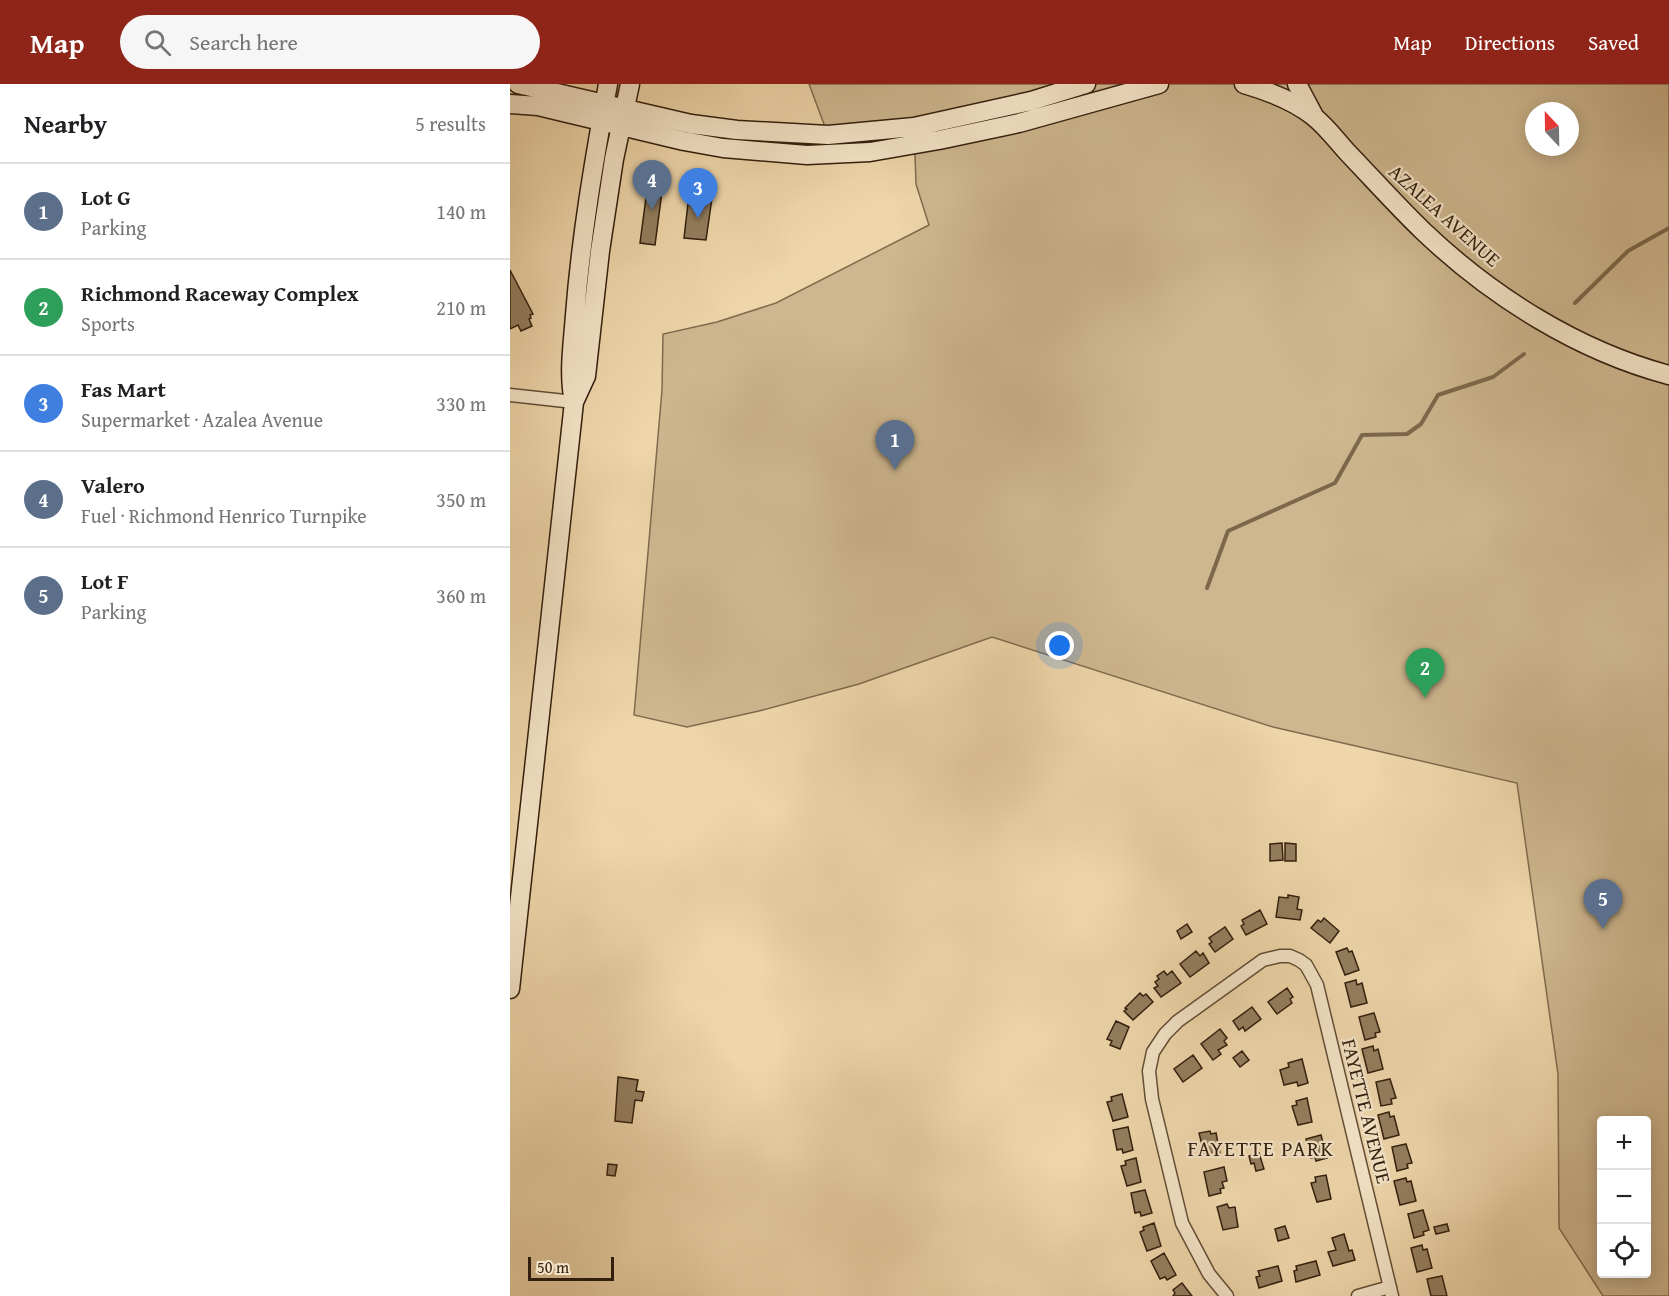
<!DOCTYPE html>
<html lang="en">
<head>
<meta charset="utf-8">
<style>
  body { margin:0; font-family:"Gentium Book Plus",serif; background:#f6f6f6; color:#202124 }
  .controls { position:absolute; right:18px; bottom:18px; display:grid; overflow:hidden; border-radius:6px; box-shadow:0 3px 15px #0003 }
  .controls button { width:54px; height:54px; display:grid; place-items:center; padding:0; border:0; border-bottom:2px solid #e0e0e0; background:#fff; color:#202124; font:30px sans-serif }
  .compass { position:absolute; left:1015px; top:18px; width:54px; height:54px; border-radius:50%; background:#fff; box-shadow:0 3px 15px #0003; rotate:338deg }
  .scale { position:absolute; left:18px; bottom:15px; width:86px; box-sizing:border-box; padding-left:6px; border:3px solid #331f0e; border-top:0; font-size:16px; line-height:21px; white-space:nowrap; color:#331f0e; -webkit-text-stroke:4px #f4e4c8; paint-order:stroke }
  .you { position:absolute; left:550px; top:562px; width:21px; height:21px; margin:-15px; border:4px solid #fff; border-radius:50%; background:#1a73e8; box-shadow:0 0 0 9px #1a73e833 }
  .badge { display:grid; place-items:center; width:39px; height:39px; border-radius:50%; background:#8f2418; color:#fff; font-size:20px; font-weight:700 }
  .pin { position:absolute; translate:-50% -50px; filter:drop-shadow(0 2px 3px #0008) }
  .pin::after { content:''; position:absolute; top:32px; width:21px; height:18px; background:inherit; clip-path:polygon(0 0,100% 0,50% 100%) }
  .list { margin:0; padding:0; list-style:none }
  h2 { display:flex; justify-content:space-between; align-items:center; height:78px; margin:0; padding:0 24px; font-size:26px }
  h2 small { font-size:20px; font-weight:400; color:#757577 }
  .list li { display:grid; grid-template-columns:39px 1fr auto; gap:18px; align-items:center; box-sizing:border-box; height:96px; padding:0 24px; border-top:2px solid #e0e0e0 }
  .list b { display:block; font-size:22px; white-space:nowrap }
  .list p { margin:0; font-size:20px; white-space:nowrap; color:#757577 }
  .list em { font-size:20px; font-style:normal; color:#757577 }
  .icon { flex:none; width:33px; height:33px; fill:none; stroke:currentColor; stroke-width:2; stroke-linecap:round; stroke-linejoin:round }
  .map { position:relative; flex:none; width:1159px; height:1212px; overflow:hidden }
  header { display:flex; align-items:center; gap:36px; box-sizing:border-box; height:84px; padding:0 30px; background:#8f2418; color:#fff }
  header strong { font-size:28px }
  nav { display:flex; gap:33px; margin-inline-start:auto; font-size:21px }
  .search { width:420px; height:54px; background:#f6f6f6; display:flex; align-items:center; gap:15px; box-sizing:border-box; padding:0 21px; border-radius:33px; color:#757577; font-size:22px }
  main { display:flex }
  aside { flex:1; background:#fff }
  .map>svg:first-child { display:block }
  .green { fill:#ceb78f; stroke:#806b4e; stroke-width:1.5; fill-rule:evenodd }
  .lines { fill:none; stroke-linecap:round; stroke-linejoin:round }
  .stream { stroke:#7d684c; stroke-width:4 }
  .building { fill:#947e5f; stroke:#331f0e; stroke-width:1.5 }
  .street-casing { stroke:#624d35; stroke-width:15 }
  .secondary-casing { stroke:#331f0e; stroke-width:21 }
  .street { stroke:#f4e4c8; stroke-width:12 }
  .secondary { stroke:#f4e4c8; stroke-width:18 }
  .labels { text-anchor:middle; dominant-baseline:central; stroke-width:4.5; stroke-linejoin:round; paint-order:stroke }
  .street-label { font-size:20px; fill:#331f0e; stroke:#f4e4c8 }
  .neighbourhood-label { font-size:21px; letter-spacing:1.5px; fill:#331f0e; stroke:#f4e4c8 }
</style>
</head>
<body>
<header>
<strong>Map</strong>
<div class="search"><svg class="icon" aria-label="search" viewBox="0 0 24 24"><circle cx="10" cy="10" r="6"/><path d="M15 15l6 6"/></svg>Search here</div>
<nav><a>Map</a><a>Directions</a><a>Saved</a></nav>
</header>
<main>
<aside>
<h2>Nearby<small>5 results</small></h2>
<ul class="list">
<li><span class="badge" style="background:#5c6f8a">1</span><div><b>Lot G</b><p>Parking</p></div><em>140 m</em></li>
<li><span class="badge" style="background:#2e9e5b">2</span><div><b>Richmond Raceway Complex</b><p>Sports</p></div><em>210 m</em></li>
<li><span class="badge" style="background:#3f7fe0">3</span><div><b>Fas Mart</b><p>Supermarket · Azalea Avenue</p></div><em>330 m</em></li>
<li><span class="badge" style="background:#5c6f8a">4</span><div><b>Valero</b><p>Fuel · Richmond Henrico Turnpike</p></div><em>350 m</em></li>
<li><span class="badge" style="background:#5c6f8a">5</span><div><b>Lot F</b><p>Parking</p></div><em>360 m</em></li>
</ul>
</aside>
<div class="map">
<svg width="1159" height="1212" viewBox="0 0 1159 1212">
  <rect width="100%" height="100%" fill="#eed6aa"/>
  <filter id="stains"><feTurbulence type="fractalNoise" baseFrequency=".00333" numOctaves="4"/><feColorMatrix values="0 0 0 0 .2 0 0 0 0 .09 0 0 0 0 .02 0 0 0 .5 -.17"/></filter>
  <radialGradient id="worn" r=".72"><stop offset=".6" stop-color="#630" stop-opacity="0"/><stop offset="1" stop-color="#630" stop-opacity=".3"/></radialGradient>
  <path class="green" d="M299,0h860v1212h-66l-44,-68 -1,-154 -41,-291 -244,-56 -281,-90 -133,47 -100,27 -72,16 -53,-12 28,-325 1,-56 54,-12 59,-19 153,-78 -13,-41 -2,-57 -86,8zM1024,27h36v36h-36zM1092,1036h44v154h-44z"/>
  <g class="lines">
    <path class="stream" d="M1065,219l53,-52 41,-23
      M697,504l21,-57 107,-48 27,-48 45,-1 14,-10 17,-29 55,-18 31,-23"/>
  </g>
  <path class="building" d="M139,91l15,1 -9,69 -15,-2z
    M179,111l23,3 -6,42 -22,-2z
    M0,186l23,44 -3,1 1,3 -2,1 3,7 -11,5 -3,-6 -8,4z
    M772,759l1,17 -13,1v-17z
    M775,759l11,1v17h-11z
    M778,811l11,2 -2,12 5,1 -2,10 -24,-3 3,-20 9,1z
    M750,826l7,14 -21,11 -5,-9 3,-2 -2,-4z
    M814,834l15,13 -9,12 -19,-15 7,-8 3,2z
    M677,840l5,8 -11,7 -4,-8z
    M715,843l8,12 -18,13 -6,-8 3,-2 -3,-4z
    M837,864l2,4 3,-1 7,19 -14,5 -9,-23z
    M686,867l4,5 3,-3 6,10 -19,14 -10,-13z
    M654,887l3,4 5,-4 9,12 -20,14 -7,-9 4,-2 -3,-4 4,-3 -2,-3z
    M846,896l1,5 5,-2 5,20 -16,4 -6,-24z
    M777,904l6,9 -3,2 2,4 -15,11 -9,-12z
    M630,909l3,3 3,-2 7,8 -20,18 -9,-9 3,-2 -2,-1z
    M742,923l9,12 -16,12 -2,-4 -4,3 -6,-9z
    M864,929l6,19 -5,1 1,4 -11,3 -6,-23z
    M606,937l13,6 -9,22 -10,-4 2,-4 -5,-2z
    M710,945l7,9 -3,3 3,4 -9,5 3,4 -8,6 -12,-16z
    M863,962l1,5 4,-2 5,20 -15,4 -6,-24z
    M732,967l7,9 -9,7 -7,-9z
    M683,971l9,13 -19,14 -9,-13z
    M792,975l6,24 -10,3 -1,-4 -13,3 -4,-15 9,-3 -1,-4z
    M108,993l20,3 -2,11 8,1 -2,9 -7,-1 -3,23 -17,-2z
    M880,995l6,19 -5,1 1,5 -11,2 -5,-24z
    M612,1010l6,23 -15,4 -6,-19 5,-1 -1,-4z
    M797,1014l5,24 -14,3 -6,-19 5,-1 -1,-4z
    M879,1028l1,5 4,-1 5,19 -15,4 -6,-24z
    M618,1043l5,23 -10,3 -1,-4 -5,1 -4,-20z
    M700,1047l1,3 5,-1 4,20 -15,4 -6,-24z
    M811,1051l6,23 -11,3 -1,-4 -4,1 -5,-19z
    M896,1060l6,19 -5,1 1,4 -11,3 -5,-24z
    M749,1069l5,16 -8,2 -2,-8 -3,1 -2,-8z
    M626,1074l5,24 -14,4 -6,-20 5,-1 -1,-4z
    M98,1080l9,1 -2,11 -8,-1z
    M714,1083l3,14 -5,1 2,6 -4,1 1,4 -12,3 -5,-24z
    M816,1091l5,24 -14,3 -6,-19 5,-1 -1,-5z
    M896,1094l1,4 4,-1 5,20 -16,4 -6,-24z
    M635,1106l7,23 -11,3 -1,-4 -5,1 -4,-20z
    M717,1120l2,4 6,-1 3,20 -15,3 -6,-23z
    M913,1126l6,20 -6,2 1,3 -10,3 -6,-24z
    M644,1139l7,23 -14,5 -7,-19 4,-2 -1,-3z
    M937,1140l2,7 -13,3 -2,-7z
    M775,1142l4,12 -11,3 -3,-12z
    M834,1150l5,17 3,-1 3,10 -22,6 -5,-14 8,-2 -4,-12z
    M912,1161l1,5 4,-1 5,19 -15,4 -6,-24z
    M654,1169l12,22 -9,5 -2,-3 -5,2 -9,-18z
    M806,1177l4,14 -24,7 -2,-11 3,-1 -1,-4z
    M768,1182l4,15 -23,7 -3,-11 4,-1 -2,-5z
    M932,1192l5,20h-16l-4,-17z
    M672,1199l10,13h-19l2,-3 -2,-3z"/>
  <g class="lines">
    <g class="street-casing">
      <path id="street" d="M0,311l64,7
        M717,1212l-18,-22 -27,-51 -30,-124 -3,-28 4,-19 12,-18 13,-13 85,-61 17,-4h10l9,4 7,5 11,20 75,311
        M848,1212l32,-9"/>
    </g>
    <g class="secondary-casing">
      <path id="secondary" d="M8,0l173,40 46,6 91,5 86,-8 117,-26 55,-17
        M734,0c24,7 49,16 69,32 13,10 24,25 35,37 25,26 49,53 75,78 68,65 155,120 246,144
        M787,0l17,32
        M0,20l28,2 146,35 39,7 84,7 63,-3 69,-12 80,-17 140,-39
        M64,318l12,-26 14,-125 14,-92 16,-75
        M0,905l64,-587c-6,-29 -1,-58 1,-87 6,-78 19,-154 33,-231"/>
    </g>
    <use href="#street" class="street"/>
    <use href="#secondary" class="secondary"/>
  </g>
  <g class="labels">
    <g class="street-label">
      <text transform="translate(935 131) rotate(42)">AZALEA AVENUE</text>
      <text transform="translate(857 1027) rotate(76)">FAYETTE AVENUE</text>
    </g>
    <g class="neighbourhood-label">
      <text x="751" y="1064">FAYETTE PARK</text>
    </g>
  </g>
  <rect width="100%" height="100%" filter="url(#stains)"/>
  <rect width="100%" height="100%" fill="url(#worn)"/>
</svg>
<div class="controls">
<button>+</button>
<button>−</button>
<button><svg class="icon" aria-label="locate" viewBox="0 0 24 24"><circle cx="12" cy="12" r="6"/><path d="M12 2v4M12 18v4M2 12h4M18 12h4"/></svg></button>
</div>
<svg class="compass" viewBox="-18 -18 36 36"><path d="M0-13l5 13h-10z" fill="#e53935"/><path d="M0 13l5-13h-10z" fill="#757577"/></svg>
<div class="scale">50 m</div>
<div class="you"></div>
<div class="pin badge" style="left:385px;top:386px;background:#5c6f8a">1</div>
<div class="pin badge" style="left:915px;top:614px;background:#2e9e5b">2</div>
<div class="pin badge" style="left:188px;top:134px;background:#3f7fe0">3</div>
<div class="pin badge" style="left:142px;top:126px;background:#5c6f8a">4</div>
<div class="pin badge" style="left:1093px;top:845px;background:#5c6f8a">5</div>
</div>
</main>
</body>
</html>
